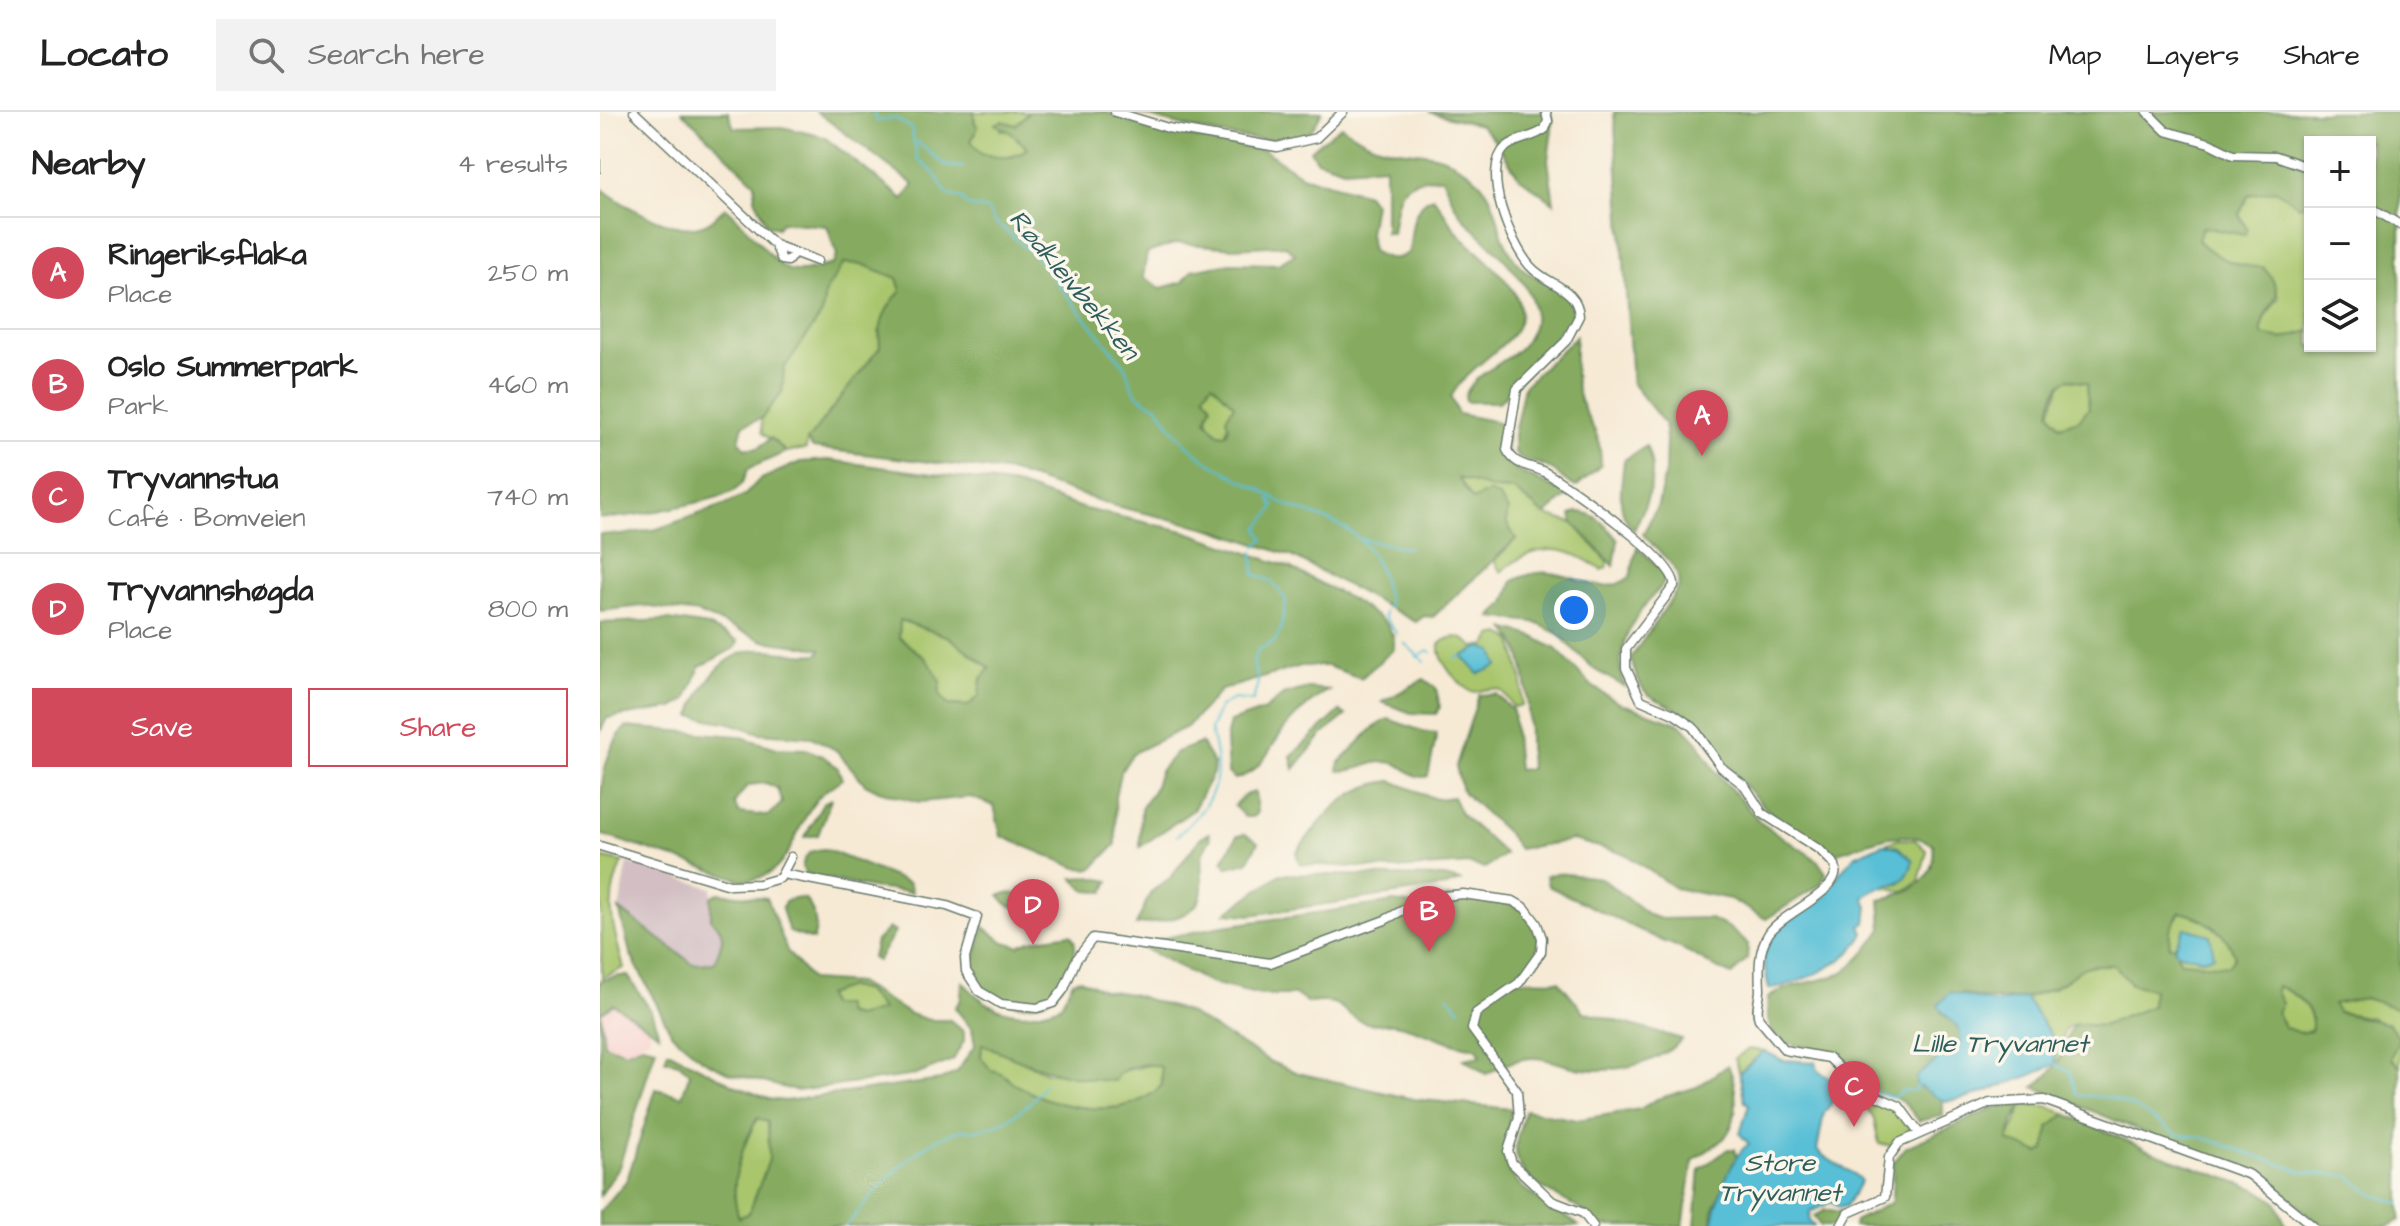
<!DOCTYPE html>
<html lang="en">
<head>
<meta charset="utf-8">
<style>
  body { margin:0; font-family:"Architects Daughter",sans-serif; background:#f2f2f2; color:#222 }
  .controls { position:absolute; right:24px; top:24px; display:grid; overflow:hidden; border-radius:0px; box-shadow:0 2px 6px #0004 }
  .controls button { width:72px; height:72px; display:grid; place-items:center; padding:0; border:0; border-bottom:2px solid #e0e0e0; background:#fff; color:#222; font:40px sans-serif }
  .you { position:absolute; left:974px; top:498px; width:28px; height:28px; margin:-20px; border:6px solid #fff; border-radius:50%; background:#1a73e8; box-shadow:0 0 0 12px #1a73e833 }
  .badge { display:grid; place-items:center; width:52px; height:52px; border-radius:50%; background:#d1495b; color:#fff; font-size:26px; font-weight:700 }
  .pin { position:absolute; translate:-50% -66px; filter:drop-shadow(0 2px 4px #0008) }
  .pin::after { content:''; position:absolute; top:42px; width:28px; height:24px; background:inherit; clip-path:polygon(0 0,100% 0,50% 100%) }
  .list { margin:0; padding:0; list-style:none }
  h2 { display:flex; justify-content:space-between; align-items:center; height:104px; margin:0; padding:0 32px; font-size:34px }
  h2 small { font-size:26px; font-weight:400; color:#767676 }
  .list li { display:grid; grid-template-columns:52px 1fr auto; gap:24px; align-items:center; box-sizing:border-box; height:112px; padding:0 32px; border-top:2px solid #e0e0e0 }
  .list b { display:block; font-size:30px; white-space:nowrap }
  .list p { margin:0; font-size:26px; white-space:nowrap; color:#767676 }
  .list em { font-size:26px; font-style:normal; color:#767676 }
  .actions { display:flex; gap:16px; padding:24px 32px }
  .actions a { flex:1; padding:18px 0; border:2px solid #d1495b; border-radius:0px; text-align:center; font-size:28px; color:#d1495b }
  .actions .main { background:#d1495b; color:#fff }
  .icon { flex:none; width:44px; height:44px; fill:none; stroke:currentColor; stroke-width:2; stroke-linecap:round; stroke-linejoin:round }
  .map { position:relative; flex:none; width:1800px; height:1114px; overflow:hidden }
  header { display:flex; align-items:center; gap:48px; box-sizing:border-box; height:112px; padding:0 40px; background:#fff; border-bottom:2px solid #e0e0e0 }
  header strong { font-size:38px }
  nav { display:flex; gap:44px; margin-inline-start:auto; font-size:28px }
  .search { width:560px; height:72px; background:#f2f2f2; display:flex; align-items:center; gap:20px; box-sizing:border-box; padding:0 28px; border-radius:0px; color:#767676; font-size:30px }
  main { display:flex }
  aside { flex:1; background:#fff }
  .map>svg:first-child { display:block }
  .built { fill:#f7d0cc }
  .industrial { fill:#d2bec3 }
  .green { fill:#a9c66d; stroke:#648250; stroke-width:2 }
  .forest { fill:#86ab60; stroke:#52744a; stroke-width:2; fill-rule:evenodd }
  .water { fill:#59bfd6; stroke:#3c7e85; stroke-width:2 }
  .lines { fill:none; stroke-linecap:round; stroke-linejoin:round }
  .stream { stroke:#59bfd6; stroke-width:2 }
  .minor-casing { stroke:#6a7a6c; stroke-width:11 }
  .minor { stroke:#fff; stroke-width:8 }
  .rail { stroke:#1f3d34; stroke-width:2 }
  .labels { text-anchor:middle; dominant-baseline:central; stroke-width:7; stroke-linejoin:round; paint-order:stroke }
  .water-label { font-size:26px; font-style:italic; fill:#2e5e5c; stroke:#fbf7ec }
</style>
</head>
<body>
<header>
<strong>Locato</strong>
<div class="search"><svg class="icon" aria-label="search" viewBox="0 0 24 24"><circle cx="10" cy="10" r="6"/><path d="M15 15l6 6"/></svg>Search here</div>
<nav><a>Map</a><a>Layers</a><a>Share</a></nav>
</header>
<main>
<aside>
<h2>Nearby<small>4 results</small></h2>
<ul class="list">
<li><span class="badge">A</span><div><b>Ringeriksflaka</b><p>Place</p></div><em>250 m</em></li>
<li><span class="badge">B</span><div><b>Oslo Summerpark</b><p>Park</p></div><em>460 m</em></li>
<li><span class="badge">C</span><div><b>Tryvannstua</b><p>Café · Bomveien</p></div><em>740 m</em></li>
<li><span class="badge">D</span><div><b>Tryvannshøgda</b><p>Place</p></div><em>800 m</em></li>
</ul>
<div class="actions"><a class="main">Save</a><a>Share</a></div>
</aside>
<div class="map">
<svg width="1800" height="1114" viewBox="0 0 1800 1114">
  <rect width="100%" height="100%" fill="#fbf7ec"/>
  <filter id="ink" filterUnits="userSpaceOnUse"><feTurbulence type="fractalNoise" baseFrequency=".0125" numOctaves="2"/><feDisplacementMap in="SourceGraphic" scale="16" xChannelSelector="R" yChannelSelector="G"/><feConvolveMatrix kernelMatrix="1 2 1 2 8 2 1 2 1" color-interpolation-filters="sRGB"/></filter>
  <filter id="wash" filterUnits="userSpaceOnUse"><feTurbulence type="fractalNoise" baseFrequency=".006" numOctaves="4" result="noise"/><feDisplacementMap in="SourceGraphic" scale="32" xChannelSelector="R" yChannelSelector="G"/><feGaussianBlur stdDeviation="1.8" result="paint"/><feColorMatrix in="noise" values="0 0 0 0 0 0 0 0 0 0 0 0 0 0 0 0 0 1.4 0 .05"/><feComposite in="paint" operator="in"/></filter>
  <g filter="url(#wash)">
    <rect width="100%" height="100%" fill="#f6ead5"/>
    <path class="built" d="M13,892l31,19 6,5v10l-25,14 -21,-8 -3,-31z"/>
    <path class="industrial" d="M28,751l84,25 -1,31 11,8 2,8 -10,28 -21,1 -74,-55z"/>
    <path class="green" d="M374,0h55l-13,13 -14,-4 -1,9 10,2 16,16c-13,13 -29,9 -46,6l-10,-13 5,-8z
      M1675,78l25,15 10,-5v131l-28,8 -21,-4v-12l18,-26 -16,-30c-24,1 -48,-9 -65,-27l3,-13 46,1 -8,-13 9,-20z
      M244,151l18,1 35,14 4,13 -22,41 1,15 -73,94 -1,8 -20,3 -24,-19 -1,-14 21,-27 2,-24 38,-54 3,-22z
      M1469,267l18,4 2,25 -10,12 -19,6 -10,-14 12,-30z
      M612,271l22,22 -9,30c-20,-4 -19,-24 -21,-42z
      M857,365l37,12 20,1 31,25 28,8 34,38v6l-6,3c-36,-27 -66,-27 -100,2l-7,-11 22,-22 -34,-44 -9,6z
      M300,508l49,17 42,32 -10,10 -2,17 -11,10 -20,-1 -49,-68z
      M901,522l11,6 10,39v26l-9,2c-15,-27 -18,-17 -42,-15 -17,-14 -30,-25 -32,-48 14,-10 22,-9 35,3l13,-2 5,-9z
      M1300,727l15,1 12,11 -8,30 -15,10 -22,-4 17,-3 14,-24 -15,-13 -14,-3z
      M0,745l23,5c-20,36 -10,68 1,106l-22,10z
      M1580,800c24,5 47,20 55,44l-7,10 -48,-4 -3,-9 25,6 -17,-31 -11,19h-5l1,-18z
      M1487,852l27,1 17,19 22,5 -1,17 -50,20 -27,-2 -7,3 -5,7v35l-8,-5 1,-22 -31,-44 29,-10z
      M1677,874c17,6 40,24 34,45l-12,2 -15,-6 -7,-14z
      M249,875l17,4 16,19 -26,7 -26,-11 -4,-11z
      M1765,886l35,11v58l-9,-9 -18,-40 -35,-6 -6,-9z
      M382,931l66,30 71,-1 34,-8 8,3 1,18c-35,37 -104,25 -145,0 -11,-6 -12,-13 -26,-14l-10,-14z
      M1149,937l15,2 -25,22 -4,-15z
      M1266,984l30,10 17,28 -21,12 -13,-2 -5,-25 -11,-15z
      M1423,993l24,1 19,8 -17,13 -4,22 -6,4 -31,-12z
      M157,1006l11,4 1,38 -20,53 -10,5c-12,-35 2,-68 18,-100z"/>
    <path class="forest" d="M82,0h46l6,16 48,-1 42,10 79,62 11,-14 -97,-73h157v9l4,6 -7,14 10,13c17,3 33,8 46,-6l-16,-15 -16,-9 7,-3 14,4 13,-13h75l86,25 74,13 38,26 65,18 7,9 -5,30 3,18c14,8 24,11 37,1 3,-21 2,-47 24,-55 10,12 16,25 25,36 21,25 87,65 53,103 -20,22 -46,35 -60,61l7,17 40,8 9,12v24l9,12 52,25 -23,20 -31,-25 -20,-1 -36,-11 15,22 16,-8 10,5 9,13 -2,12 10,17 -83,78 -9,-1 -8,6 -124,-66 -84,-28 -93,-22 -103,-34 -199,-24 -6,-7 73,-94c-2,-23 5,-40 21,-56l-4,-13 -35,-14 -18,-1 -19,29 -3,22 -38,54 -2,24 -21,27 -18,6 -4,15 6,8h13l13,-10 15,14 -38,17c-3,9 -5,16 -13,21 -13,10 -116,30 -135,28v-331c20,17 73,47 99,39 12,-3 18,-10 26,-19 18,13 49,58 64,63 13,4 31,-3 44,-6l4,-9 -10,-29 -46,-4 -4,6 -10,-3 -12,-27v-15zM577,131l57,5 51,-3 10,9 -17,10 -48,-1 -38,7 -9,12 -22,6 -18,-11 4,-24zM612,271l22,22 -8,13 3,10 -4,7 -6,-1 -13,-14 6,-15 -8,-11z
      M531,0h191l-11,19c-46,23 -132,-7 -180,-19z
      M829,0h121l3,10 -5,38 6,43 -35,-26 -25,-38 -14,-14z
      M1014,0h786v897l-35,-11 -32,6 5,8 51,12 10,14 -8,20 9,9v153l-11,6h-67l-64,-54 -93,-31 -131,-54c13,-10 22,-19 29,-34 5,-11 2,-20 12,-29l27,2 50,-20 1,-17 -22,-5 -17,-19c-43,-2 -29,9 -62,23 -30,14 -60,15 -91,5l-20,20c12,8 22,13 19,29l-44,35v8l27,15v16l-24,5c-5,-6 -10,-14 -17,-19 -9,-8 -24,-7 -34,-14 -13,-8 -17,-23 -31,-31 -33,-20 -75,2 -69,-59 21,-16 47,-14 71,-24 18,-9 32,-29 43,-45l-2,-29c32,-9 57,-18 53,-56 -36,-18 -61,-1 -96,9 -59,-23 -83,-56 -122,-102 -8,-10 -14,-22 -23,-30 -32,-30 -49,-10 -61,-63l47,-69c5,-24 -22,-37 -35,-55l15,-29 7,-32 1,-35 -2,-15 -32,-40zM1710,30h60v114l8,5 -8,9v76h-60v-15l-28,8 -20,-4c-3,-36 34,-29 1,-68 -24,1 -48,-9 -65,-27l4,-13 43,8 2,-7 -8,-13 9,-20 27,-5 25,16 10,-6zM1469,267l18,4 2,25 -10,12 -19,6 -10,-14c2,-13 7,-28 19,-33zM1580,800c24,5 47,20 55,44l-7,10 -47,-4 -7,-15 -5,-1 1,-17zM1677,874c18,6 40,24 34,45l-12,2 -15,-6 -7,-14 5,-10 -6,-11z
      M741,14c12,7 24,16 38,20 24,8 49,3 72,15 60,33 35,60 65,100 15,20 44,23 58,43l-2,21 -73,77h-33l-1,-6c10,-25 39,-31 56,-49 44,-48 -30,-96 -59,-131 -9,-10 -13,-26 -20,-38 -45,-1 -44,16 -50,55h-7v-67l-41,3 -28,-9 -6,-10z
      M976,224c-2,20 -3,44 4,64 11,31 20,26 21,65l-25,22c-11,-5 -17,-13 -27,-19 -13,-8 -24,-3 -35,-16v-18l10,-48z
      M1046,334c14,30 1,56 -12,84 -20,-19 -12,-45 -10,-70z
      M228,348l188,25 69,24 99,22 105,36 62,32 35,24 8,15v11l-33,29 -34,-12h-26l-80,24 -34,37 -54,26 -13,20 -5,23 1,48 -24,25 -15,-1 -76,-32 -7,-30 -23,-9 -52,5 -40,-11 -14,-7 -29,-34 -24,-13 -52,-4 -30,-10 -39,-7c9,-29 30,-61 63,-66 21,-2 43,7 64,4l3,-5 -57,-8 -65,-28 -56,-7 -43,5v-77l22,1 35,-6 67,-24 21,-10 14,-15 41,-18zM300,508l49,17 41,31 -9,11 -2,17 -11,10 -20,-1 -9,-10 2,-14 -15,-22 -27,-22z
      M977,400c19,0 30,15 41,28l-4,26 -41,-43 -2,-8z
      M1037,435l30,28c-4,12 -10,16 -18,25 -20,24 -37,58 -24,87l-30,-17 -38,-37 -23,-11 -43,-5 14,-14 8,-22c53,-28 78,25 117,-4z
      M69,508l39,6 30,15 -2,6 -36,20 -14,33 -13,8 -66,10 -7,14v-109z
      M904,516l28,8 24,13 36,37 27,17 62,21 17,18 18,30 45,51 56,37 9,13 -5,11 -55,35 -36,-20 -55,-11 -50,-34 -52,-14 -54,9 -13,-17 -44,-41 -6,-25 23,-71 17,-1 17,17 5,59 12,-1c-3,-40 4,-114 -26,-141z
      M824,567l12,9 4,19 -4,7 -25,-1 -29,-11z
      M708,576l21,2c-15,9 -27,19 -39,32 -20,21 -24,49 -55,57l-7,-6 -2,-34 4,-17 35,-12 18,-15z
      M740,599l6,4 -24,20 -28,34 -3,-13z
      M788,607l37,13 12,1 -9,43c-16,5 -21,-10 -34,-13 -26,-5 -29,9 -56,8l1,-8 33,-34z
      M26,615l112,9 39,12 29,1 17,7 15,12 4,11c-9,6 -19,12 -25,20 -27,32 -24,81 -75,81l-142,-46c0,-37 0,-80 26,-107zM166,671l11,5 5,15 -14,13 -29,-3 -5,-10 14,-18z
      M601,631l13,21 -1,9 -20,37 -53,37 1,-38 13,-20 6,-18 16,-19z
      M792,669l44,18 17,-2 8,17 44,40 -20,14 -16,-4 -74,5 -95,-5 -4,-11c25,-34 51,-68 96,-72z
      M655,680l2,21 -4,4h-8l-11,-11 11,-11z
      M231,687l-13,36 -13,2 18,-34z
      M609,721l1,7c-13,18 -7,27 -8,48 0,31 -44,34 -66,37l15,-33 19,-14 31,-41z
      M645,722l13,8 -10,20 -21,5 -4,-6 14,-25z
      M225,737l84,34 3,9 -41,-4 -65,-14 -4,-7c4,-15 9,-17 23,-18z
      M957,761l44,5 48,37 12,4 47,-1 20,9 20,17 -1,15 -15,16c-26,-10 -42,-26 -67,-33l-117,-56 -2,-10z
      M680,762l164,3 16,4 -17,6 -193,28 -24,-2z
      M490,765l19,4 -5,11 -18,-1 -13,-13z
      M118,781l49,5 20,53 24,29 47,3 52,31 19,6h21l14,12v9l-11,19 -37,15 -119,16 -68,-18 -26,-13 -31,-26 -42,-81 -11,-44 74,55 21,-1c7,-18 15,-30 -3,-43v-23zM249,875l17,4 16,19 -26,7 -10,-2 -2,-10h-15l-3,-10z
      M407,781l24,3 2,3 -4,12 -21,-6 -9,-9z
      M848,785l61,6 17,9 13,26 -2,16 -21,26 43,1 25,31 98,27c-24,26 -71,35 -106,29 -14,-3 -28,-10 -43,-10 -17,0 -32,9 -47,16l-22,-15 17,-3 -4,-8c-30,-3 -54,-19 -83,-24 -10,-1 -22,1 -31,-2 -28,-11 -15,-24 -55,-19l-12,-8h-35l-51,-12 -67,-35 17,-9 57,-12 177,-25 30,4z
      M193,786l12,1c9,10 14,28 8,41l-24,-8 -7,-23 3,-8z
      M384,815l20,15 15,4c11,-8 36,-9 51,-12 15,14 -6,56 -22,65 -27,15 -64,-1 -77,-26z
      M289,816l6,4 -18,29 -5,-3 4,-17z
      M18,864h10l23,35 8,23 -46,-30 -12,9 3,31 21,8 17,-7 14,3 -37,119 -19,29v-215z
      M480,867l23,11 28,4 56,18 84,50 27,11 115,26 98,10c-1,15 -6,29 -6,44 0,37 51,53 74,73h-979v-14l27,-32 29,-91 26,7 8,-23 -11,-10 -14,-3 3,-9 68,35 33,13 16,2 156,-21 16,-8 18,-27 -3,-16 -17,-21 6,-9 1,-18c26,31 59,41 98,25l13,-25zM382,932c45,20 83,35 132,37 7,-15 32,-20 47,-14l1,18c-35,37 -105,25 -145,0 -11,-6 -12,-13 -26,-15l-10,-13zM157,1006l11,4 1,38 -20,53 -10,5c-12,-35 2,-68 18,-100z
      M1128,953c9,21 13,54 -4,73 -9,9 -22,15 -31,23l-10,65h-85c-19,-30 -83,-34 -82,-79 1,-12 6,-25 9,-37l52,10 63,-11 17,-10 40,-12z
      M1423,993l-10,16 -5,20 31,12 6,-4 4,-22 17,-13 84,37 106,38 20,13 10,24h-433l2,-5 37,-19 1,-39 13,-16 88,-39z
      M1129,1037h6l2,8 -24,54 -1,15h-17l5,-57z
      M1225,1098l15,3 -3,13h-17l-6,-10z"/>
    <path class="water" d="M881,535l12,4 5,15 -19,8 -17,-18z
      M1284,732l13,3 16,13c-7,35 -30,17 -49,38l4,8 -2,17 -5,3 3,7c-14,31 -64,50 -95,56l-6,-31 3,-12 21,-27 38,-22 15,-25 16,-17z
      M1585,816l25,7 4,21 -12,3 -25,-6 -3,-6z
      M1350,880l45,11 30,-5 31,44 -1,22c-14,8 -100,42 -112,36 -10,-3 -17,-11 -27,-15v-8l44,-35c3,-20 -15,-22 -22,-37z
      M1164,939l18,9 33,2 3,9 17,10 2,15 -13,17 -7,37c14,15 34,18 44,31l-15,25 -7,2 -8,-6 -21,10 -1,8 5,6h-102c4,-21 18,-71 37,-82l-9,-10 9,-30 -4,-2 -6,-29z"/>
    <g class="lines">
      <path class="stream" d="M273,0l4,9 18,-3 16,10 7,31 16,14 13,21 15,5 6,7 20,4 6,11 39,33 92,112c7,22 9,33 33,40 24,44 54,60 99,82 11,5 20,13 32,18 25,10 56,16 75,38 15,16 21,40 25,61l-2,3
        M317,30l30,24 16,1
        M761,427l47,9
        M656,434l8,-7 -6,-10 16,-21 -4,-9
        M785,500l-1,4 13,18
        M804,531l21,19
        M817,545l11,-7 4,3
        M856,546l6,-2
        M577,724c38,-35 49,-57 33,-106l10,-23 13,-8 20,2 5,-19 -5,-20 5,-12 17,-9 5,-9 6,-32 -15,-19 -17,-7 -1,-22
        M848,884l12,13
        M1455,952l15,8 7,23 35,3 24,10 42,27 24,2 101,35 46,4 24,19 27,8
        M1275,979l19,7 9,-8 11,1 3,-5
        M1237,982h18
        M246,1114c29,-34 66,-82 112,-95 5,-2 12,0 18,-1 30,-5 53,-22 69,-46
        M605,1114h21"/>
    </g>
  </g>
  <g filter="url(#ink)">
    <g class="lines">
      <g class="minor-casing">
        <path id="minor" d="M34,0l141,133 42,16
          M515,0l53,16 109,19 39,-9 27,-26
          M946,0l2,9 -3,8c-11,9 -28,9 -39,18 -26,23 5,98 24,119 16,19 48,21 49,50l-13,25 -49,48 -10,61c10,19 26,14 41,24 23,14 131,88 126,112l-48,63v19l15,32 33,14 19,13 28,40 24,19 17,27 58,37 15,15c8,27 -51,46 -66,68 -11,17 -10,37 -9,56 0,10 -5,20 -1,30l26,31 44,8 33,32 37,16 20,27
          M1547,0l19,19 43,12 24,12 43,1 34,12
          M1770,95l30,18
          M175,133l7,15 6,1 5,-7
          M0,734l130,39 29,-1 21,-6 11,-21
          M183,762l164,32 30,11 -12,41 1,13 13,20 22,13 36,4 16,-5 11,-14 12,-29 17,-22 177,25 115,-43 40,-22 38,-4 50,7 12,7 12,16 5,14 -1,14 -22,31 -43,30 -4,16 45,62 2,27 -11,33 4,12 40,38 31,12 10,13
          M1241,1114l7,-13 37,-16 4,-40 10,-14 91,-40 54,-3 206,75 63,51"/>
      </g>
      <use href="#minor" class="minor"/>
      <path class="rail" d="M0,34v26"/>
    </g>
  </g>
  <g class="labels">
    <g class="water-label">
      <text transform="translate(474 173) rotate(50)">Rødkleivbekken</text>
      <text x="1400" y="932">Lille Tryvannet</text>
      <text x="1180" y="1051">Store<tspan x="1180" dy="30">Tryvannet</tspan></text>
    </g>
  </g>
</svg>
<div class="controls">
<button>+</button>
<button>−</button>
<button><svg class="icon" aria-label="layers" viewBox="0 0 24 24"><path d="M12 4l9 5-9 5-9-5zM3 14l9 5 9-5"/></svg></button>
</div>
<div class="you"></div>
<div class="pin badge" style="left:1102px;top:344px">A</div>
<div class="pin badge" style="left:829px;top:840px">B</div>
<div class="pin badge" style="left:1254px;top:1015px">C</div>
<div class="pin badge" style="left:433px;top:833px">D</div>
</div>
</main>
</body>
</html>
